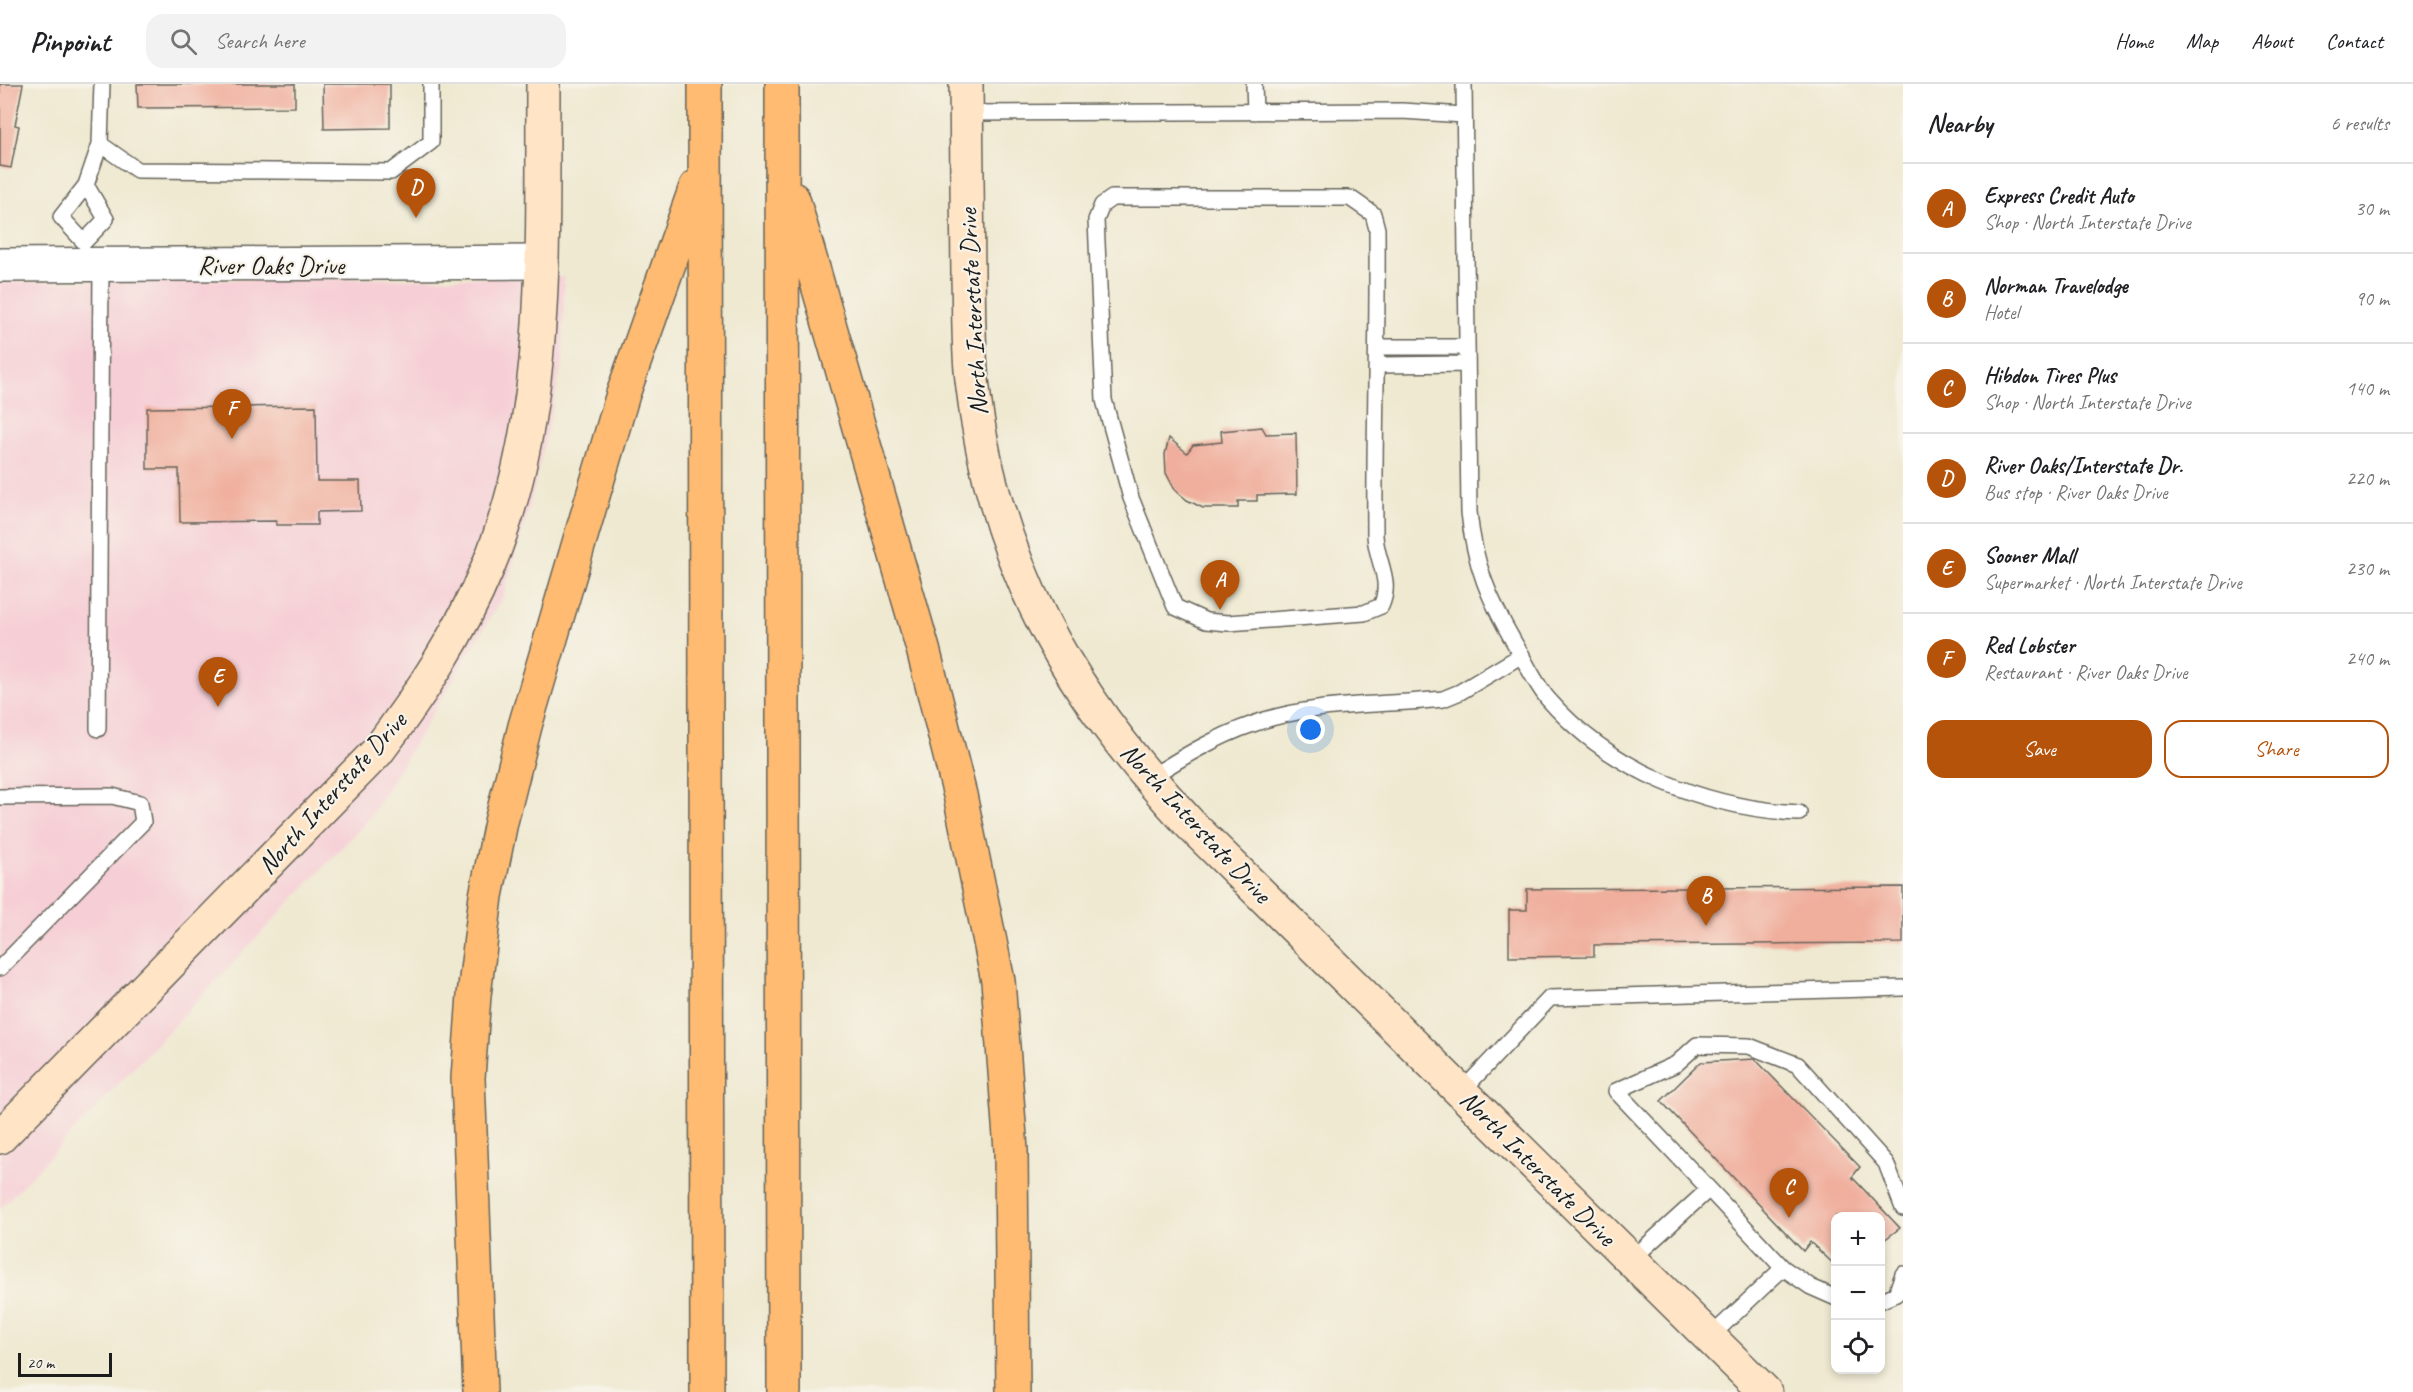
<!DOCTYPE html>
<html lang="en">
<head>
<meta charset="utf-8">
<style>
  body { margin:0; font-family:Caveat,sans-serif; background:#f2f2f2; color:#202124 }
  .controls { position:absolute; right:18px; bottom:18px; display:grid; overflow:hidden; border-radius:12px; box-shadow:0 3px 9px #0003 }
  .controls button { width:54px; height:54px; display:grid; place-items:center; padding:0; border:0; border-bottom:2px solid #e0e0e0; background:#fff; color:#202124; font:30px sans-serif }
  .scale { position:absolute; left:18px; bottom:15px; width:94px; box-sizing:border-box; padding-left:6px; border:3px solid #1c1c1c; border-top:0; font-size:16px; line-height:21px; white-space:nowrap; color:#1c1c1c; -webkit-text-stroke:4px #f7f3e8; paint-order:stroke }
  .you { position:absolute; left:1311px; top:646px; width:21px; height:21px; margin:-15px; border:4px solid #fff; border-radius:50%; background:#1a73e8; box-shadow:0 0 0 9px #1a73e833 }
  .badge { display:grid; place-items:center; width:39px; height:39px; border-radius:50%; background:#b45309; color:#fff; font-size:20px; font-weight:700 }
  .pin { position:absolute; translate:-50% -50px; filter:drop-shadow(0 2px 3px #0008) }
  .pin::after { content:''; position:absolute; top:32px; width:21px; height:18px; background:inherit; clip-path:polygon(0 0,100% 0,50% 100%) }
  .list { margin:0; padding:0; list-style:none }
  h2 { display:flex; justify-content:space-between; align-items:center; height:78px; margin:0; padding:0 24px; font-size:26px }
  h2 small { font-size:20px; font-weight:400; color:#757577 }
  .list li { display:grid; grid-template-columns:39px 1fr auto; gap:18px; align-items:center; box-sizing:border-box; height:90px; padding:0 24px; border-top:2px solid #e0e0e0 }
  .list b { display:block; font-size:22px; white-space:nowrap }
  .list p { margin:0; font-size:20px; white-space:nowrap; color:#757577 }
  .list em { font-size:20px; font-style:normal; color:#757577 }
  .actions { display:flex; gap:12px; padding:18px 24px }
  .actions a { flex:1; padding:14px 0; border:2px solid #b45309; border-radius:18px; text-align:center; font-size:21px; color:#b45309 }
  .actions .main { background:#b45309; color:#fff }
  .icon { flex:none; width:33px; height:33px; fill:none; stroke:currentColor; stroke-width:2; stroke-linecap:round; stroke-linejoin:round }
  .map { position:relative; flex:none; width:1903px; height:1308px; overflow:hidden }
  header { display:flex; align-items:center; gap:36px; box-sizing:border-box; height:84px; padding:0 30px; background:#fff; border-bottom:2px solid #e0e0e0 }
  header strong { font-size:28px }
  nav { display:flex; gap:33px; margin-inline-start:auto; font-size:21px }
  .search { width:420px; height:54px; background:#f2f2f2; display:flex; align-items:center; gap:15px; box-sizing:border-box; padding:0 21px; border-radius:18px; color:#757577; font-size:22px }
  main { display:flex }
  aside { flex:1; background:#fff }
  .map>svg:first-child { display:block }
  .built { fill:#f6cfd6 }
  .building { fill:#f0ae9c }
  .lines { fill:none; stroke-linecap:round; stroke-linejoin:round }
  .service-casing { stroke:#66645b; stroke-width:18 }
  .tertiary-casing { stroke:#66645b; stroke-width:36 }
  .secondary-casing { stroke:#66645b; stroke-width:36 }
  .motorway-casing { stroke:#66645b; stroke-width:36 }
  .service { stroke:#fff; stroke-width:15 }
  .tertiary { stroke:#fff; stroke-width:33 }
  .secondary { stroke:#ffe4c6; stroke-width:33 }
  .motorway { stroke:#febb71; stroke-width:33 }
  .labels { text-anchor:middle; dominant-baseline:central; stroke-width:4.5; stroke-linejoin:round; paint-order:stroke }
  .street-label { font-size:26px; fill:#1c1c1c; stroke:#f7f3e8 }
</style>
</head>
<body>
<header>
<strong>Pinpoint</strong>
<div class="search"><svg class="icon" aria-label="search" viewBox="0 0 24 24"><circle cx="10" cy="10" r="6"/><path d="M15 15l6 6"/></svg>Search here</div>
<nav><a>Home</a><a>Map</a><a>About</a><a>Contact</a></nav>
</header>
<main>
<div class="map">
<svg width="1903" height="1308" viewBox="0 0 1903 1308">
  <rect width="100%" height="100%" fill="#f7f3e8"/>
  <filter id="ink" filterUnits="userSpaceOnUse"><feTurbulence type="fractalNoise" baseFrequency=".0167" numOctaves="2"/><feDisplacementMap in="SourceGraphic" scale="12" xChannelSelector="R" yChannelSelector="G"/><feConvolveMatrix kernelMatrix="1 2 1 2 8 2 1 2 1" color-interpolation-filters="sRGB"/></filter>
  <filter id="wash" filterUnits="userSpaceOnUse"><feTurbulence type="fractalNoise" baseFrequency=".008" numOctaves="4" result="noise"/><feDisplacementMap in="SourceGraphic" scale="24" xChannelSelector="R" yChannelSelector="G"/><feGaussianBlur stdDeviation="1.35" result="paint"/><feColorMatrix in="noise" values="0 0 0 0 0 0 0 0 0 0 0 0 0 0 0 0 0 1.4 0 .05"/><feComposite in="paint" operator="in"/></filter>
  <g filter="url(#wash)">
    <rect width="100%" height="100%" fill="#efe9d1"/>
    <path class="built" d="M564,193l-1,84 -33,144 -26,90 -135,224 -369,390v-927z"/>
    <g id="blocks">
      <path class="building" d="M0,0h23l-8,41 4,1 -8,42 -11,-2z
        M137,0h158v23l-157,1z
        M323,0h67v44l-66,1z
        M316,322l1,75h43l1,30 -44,1v13h-41v-4l-96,1 -1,-53h-32v-61z
        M1262,343l4,7 30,-1 1,61 -40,1v6h-19v7h-35l-16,-8 -12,-10 -9,-17 -1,-19 4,-16 18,15 6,-8 29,-3 -1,-11z
        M1903,803v56l-309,2v11l-85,1v-47h18v-21z
        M1755,975l105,108 -8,10 48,51 -20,15v-27h-44v50l-26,-24 -7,9 -142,-150 40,-39z"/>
    </g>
  </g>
  <g filter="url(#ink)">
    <use href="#blocks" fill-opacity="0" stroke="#66645b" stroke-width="1.5"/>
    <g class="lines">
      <g class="service-casing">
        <path id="service" d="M102,0l-2,60 37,26 254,2 40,-30v-58
          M1254,0l1,28
          M1464,0l5,428c5,52 20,87 46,132 10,17 20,39 33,55 63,72 157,109 251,114
          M966,29l436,-2 62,4
          M86,101l20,34 -22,23 -23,-25 25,-32 14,-41
          M1112,114h238l23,16 4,15c1,102 -3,204 -2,306 1,26 18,45 6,71l-17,7 -136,10 -22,-2 -31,-14 -44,-109 -27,-98 -8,-180 6,-15z
          M1378,263h88
          M1378,281l89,-1
          M98,645l3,-464
          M1148,695c33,-21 67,-42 105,-55 59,-22 128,-18 190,-25l17,-7 62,-37
          M0,713l112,-1 28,7 3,19 -143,146
          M1461,1008l89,-94 353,-10
          M1709,1105l74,79
          M1631,1176l78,-71 -93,-98 60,-27 21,-19 52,1 49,19 88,98 17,45
          M1880,1217l16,-7 7,-20
          M1710,1253l73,-69 28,19 25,11"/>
      </g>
      <g class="tertiary-casing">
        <path id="tertiary" d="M0,181l542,-3"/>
      </g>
      <g class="secondary-casing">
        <path id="secondary" d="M966,0c1,64 1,127 2,191 1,35 0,70 4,105 20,181 95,312 218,444l575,568
          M0,1053l377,-385c43,-57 82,-116 110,-183 64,-152 55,-323 56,-485"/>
      </g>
      <g class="motorway-casing">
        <path id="motorway" d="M705,0l2,1308
          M782,0l2,1308
          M793,115l130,450 37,146 38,186 13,169 2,242
          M480,1308l-12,-314 6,-83 12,-99 15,-74 24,-96 98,-332 73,-207"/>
      </g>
      <use href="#service" class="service"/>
      <use href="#tertiary" class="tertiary"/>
      <use href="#secondary" class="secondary"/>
      <use href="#motorway" class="motorway"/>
    </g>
  </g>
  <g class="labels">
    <g class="street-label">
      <text x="271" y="181">River Oaks Drive</text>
      <text transform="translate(973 228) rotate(-93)">North Interstate Drive</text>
      <text transform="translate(332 709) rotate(-48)">North Interstate Drive</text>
      <text transform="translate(1196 739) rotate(47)">North Interstate Drive</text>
      <text transform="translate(1538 1084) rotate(45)">North Interstate Drive</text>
    </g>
  </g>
</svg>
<div class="controls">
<button>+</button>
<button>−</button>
<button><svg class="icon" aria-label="locate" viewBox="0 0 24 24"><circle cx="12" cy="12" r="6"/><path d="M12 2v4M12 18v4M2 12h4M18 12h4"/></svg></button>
</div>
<div class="scale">20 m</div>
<div class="you"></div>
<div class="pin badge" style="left:1220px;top:526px">A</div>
<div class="pin badge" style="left:1706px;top:842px">B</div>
<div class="pin badge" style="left:1789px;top:1134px">C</div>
<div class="pin badge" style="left:416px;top:134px">D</div>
<div class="pin badge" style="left:218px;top:623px">E</div>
<div class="pin badge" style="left:232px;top:355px">F</div>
</div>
<aside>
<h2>Nearby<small>6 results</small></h2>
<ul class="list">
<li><span class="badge">A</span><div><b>Express Credit Auto</b><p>Shop · North Interstate Drive</p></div><em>30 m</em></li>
<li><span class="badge">B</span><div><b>Norman Travelodge</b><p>Hotel</p></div><em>90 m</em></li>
<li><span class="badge">C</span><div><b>Hibdon Tires Plus</b><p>Shop · North Interstate Drive</p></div><em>140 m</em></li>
<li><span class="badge">D</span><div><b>River Oaks/Interstate Dr.</b><p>Bus stop · River Oaks Drive</p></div><em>220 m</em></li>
<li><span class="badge">E</span><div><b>Sooner Mall</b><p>Supermarket · North Interstate Drive</p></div><em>230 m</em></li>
<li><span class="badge">F</span><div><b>Red Lobster</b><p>Restaurant · River Oaks Drive</p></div><em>240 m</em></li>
</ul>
<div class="actions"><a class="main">Save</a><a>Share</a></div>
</aside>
</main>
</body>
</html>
